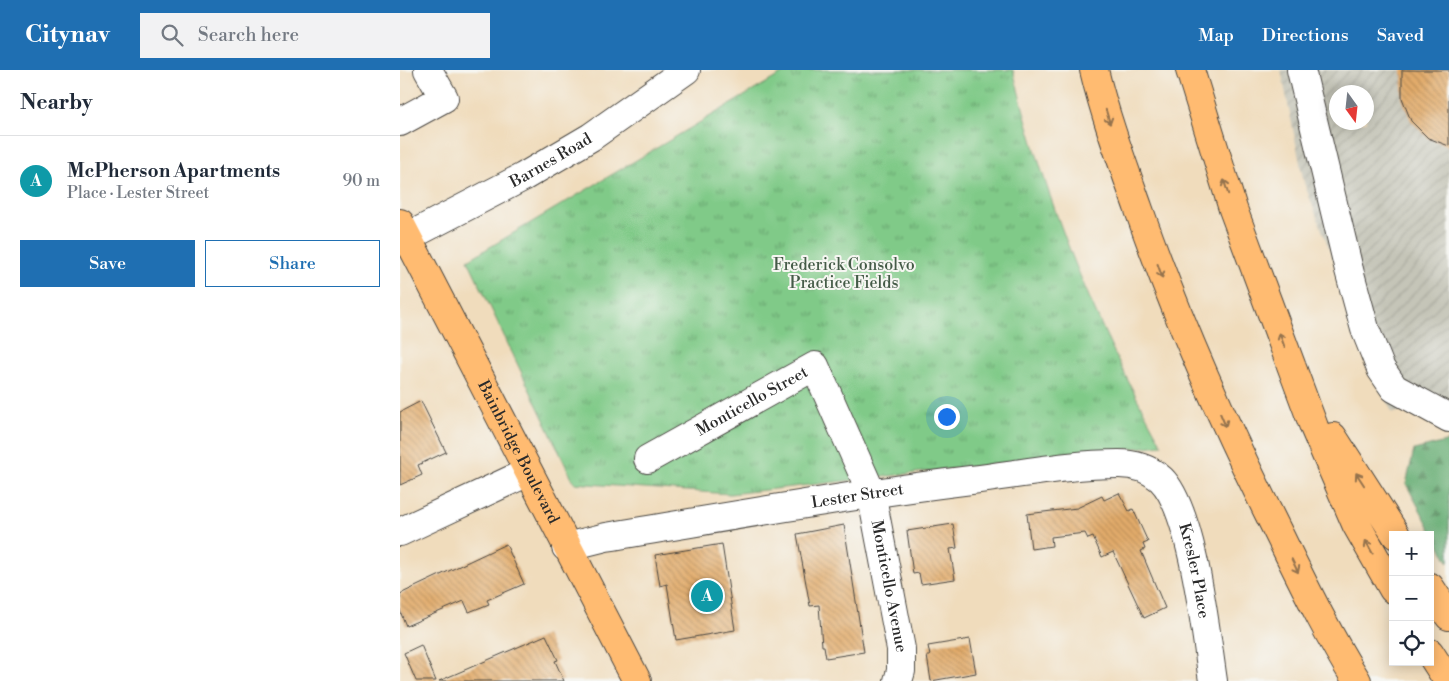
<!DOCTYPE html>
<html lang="en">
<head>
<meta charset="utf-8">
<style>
  body { margin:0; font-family:"Libre Bodoni",serif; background:#f2f2f3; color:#1f2937 }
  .controls { position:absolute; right:15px; bottom:15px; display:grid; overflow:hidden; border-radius:0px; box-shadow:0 2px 12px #0003 }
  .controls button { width:45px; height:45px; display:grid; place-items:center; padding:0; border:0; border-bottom:1px solid #e0e1e3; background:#fff; color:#1f2937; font:25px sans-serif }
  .compass { position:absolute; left:929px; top:15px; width:45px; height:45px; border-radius:50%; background:#fff; box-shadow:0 2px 12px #0003; rotate:165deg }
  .you { position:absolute; left:546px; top:346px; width:18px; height:18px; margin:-12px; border:4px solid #fff; border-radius:50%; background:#1a73e8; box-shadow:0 0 0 8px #1a73e833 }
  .badge { display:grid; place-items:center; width:32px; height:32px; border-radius:50%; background:#1f6fb2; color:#fff; font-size:16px; font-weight:700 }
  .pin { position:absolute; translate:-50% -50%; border:2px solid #fff; box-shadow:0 1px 5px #0006 }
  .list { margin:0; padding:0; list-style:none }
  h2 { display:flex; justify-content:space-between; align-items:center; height:65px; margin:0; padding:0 20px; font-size:21px }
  h2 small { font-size:16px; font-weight:400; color:#747a83 }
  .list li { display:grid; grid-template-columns:32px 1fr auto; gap:15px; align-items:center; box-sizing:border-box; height:90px; padding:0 20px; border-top:1px solid #e0e1e3 }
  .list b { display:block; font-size:19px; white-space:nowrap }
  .list p { margin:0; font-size:16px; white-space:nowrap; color:#747a83 }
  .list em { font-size:16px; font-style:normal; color:#747a83 }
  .actions { display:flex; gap:10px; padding:15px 20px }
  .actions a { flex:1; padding:11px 0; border:1px solid #1f6fb2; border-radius:0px; text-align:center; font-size:18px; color:#1f6fb2 }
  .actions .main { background:#1f6fb2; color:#fff }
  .icon { flex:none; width:28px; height:28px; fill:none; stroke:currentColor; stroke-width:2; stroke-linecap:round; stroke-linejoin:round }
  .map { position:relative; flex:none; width:1049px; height:611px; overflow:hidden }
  header { display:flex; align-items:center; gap:30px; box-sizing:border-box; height:70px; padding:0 25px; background:#1f6fb2; color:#fff }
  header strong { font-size:24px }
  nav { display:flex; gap:28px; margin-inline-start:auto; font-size:18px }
  .search { width:350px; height:45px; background:#f2f2f3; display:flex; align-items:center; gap:12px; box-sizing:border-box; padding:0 18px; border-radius:0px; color:#747a83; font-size:19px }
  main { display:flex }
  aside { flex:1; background:#fff }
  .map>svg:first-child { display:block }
  .industrial { fill:url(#industrial-furrows); fill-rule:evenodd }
  .forest { fill:url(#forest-firs); stroke:#4a6c50 }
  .park { fill:url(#park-tufts); stroke:#567a5a }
  .building { fill:url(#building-back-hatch) }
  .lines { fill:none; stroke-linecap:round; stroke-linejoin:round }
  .minor-casing { stroke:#494641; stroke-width:30 }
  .major-casing { stroke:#494641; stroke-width:30 }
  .highway-casing { stroke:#494641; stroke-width:30 }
  .minor { stroke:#fff; stroke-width:28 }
  .major { stroke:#ffbb71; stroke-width:28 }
  .highway { stroke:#ffbb71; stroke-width:28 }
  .oneway { stroke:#95734e }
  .labels { text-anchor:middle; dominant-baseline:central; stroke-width:4; stroke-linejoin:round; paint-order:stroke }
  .street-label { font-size:16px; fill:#2b2b2b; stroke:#f6f6f2 }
  .park-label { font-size:16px; fill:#445b47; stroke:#f6f6f2 }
</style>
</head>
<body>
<header>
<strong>Citynav</strong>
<div class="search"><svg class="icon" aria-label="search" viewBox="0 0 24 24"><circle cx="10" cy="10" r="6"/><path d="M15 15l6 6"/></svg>Search here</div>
<nav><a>Map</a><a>Directions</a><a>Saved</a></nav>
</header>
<main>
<aside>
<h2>Nearby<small></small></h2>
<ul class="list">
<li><span class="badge" style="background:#0f9aa8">A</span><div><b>McPherson Apartments</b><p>Place · Lester Street</p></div><em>90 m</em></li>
</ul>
<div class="actions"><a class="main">Save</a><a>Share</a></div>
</aside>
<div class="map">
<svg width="1049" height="611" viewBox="0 0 1049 611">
  <defs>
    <pattern id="industrial-furrows" width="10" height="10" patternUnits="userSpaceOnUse" patternTransform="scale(1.25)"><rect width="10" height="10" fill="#c5c5b8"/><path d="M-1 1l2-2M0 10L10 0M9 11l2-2" fill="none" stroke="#a9a99e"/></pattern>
    <pattern id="forest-firs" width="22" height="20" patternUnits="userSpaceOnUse" patternTransform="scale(1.25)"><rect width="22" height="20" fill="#68ae74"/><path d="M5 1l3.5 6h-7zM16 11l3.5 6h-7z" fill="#568e5f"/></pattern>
    <pattern id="park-tufts" width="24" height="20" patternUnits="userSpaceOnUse" patternTransform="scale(1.25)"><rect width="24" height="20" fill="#80ca88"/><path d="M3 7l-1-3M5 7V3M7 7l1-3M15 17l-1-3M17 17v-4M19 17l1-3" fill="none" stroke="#69a46f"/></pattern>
    <pattern id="building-back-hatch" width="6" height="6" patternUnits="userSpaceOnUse" patternTransform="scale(1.25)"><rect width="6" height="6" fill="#e2ab6a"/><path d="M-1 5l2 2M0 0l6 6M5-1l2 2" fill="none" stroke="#b78b57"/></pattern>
  </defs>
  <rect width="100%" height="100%" fill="#f6f6f2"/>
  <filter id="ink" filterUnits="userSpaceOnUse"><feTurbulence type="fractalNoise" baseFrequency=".02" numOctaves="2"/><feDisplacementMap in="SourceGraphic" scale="10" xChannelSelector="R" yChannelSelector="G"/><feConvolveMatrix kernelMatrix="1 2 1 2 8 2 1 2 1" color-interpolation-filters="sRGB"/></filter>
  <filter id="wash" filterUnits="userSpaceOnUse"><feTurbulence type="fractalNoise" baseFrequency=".0096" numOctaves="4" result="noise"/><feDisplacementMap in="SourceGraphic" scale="20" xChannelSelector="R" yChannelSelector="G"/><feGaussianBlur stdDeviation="1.12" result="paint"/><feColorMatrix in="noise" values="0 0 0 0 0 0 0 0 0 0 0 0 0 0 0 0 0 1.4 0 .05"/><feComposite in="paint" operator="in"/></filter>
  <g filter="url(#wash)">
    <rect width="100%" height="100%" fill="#f0dcbc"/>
    <path class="industrial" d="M881,0h168v334l-57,9 -88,-230zM936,22h30v30h-30z"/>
    <path class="forest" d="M1049,371v122l-43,-79 8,-34z"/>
    <path class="park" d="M388,0h225c34,136 81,252 149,375l-432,49 -156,-11 -106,-223z"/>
    <g id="blocks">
      <path class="building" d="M1002,0h47v76l-21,-8 -17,-17 -9,-23z
        M21,331l25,51 -28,13 4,10 -22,10v-73z
        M719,423l10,18 4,-2 15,33 -5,2 2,5 -4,2 24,57 -21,10 -31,-66 -11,5 -9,-20 -5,2 -3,-6 -34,4 1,9 -21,3 -4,-35 50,-6 25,-12 2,4z
        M553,454l4,24 -7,1 5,30 -34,5 -2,-11 -6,1 -6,-43z
        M444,455l20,127 -38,6 -2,-12h-2l-3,-41 -9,1 -13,-72z
        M106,474l18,40 -37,16 2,4 -20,8 -5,-11 -58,25 -6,-15v-17z
        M322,474l13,86 -59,10 -9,-56 -7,2 -5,-31z
        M146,565l12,25 -3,1 9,20h-125z
        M570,569l6,34 -45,8 -4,-25h3l-2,-10z
        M21,575l15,36h-20l-12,-28z"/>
    </g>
  </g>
  <g filter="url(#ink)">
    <use href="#blocks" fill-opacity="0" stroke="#494641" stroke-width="1"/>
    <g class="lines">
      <g class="minor-casing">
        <g id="minor">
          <path d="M901,0l48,200 16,59 16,40 13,19 55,30"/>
          <path d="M0,52l44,-24 -16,-28"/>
          <path id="s1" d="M0,171l123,-64 68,-40 95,-67"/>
          <path id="s2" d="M248,389l167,-93 56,126 30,157v22l-3,10"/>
          <path d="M0,462l128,-60"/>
          <path id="s3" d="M166,477l40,-10c122,-20 243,-42 365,-57 49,-6 99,-16 148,-16 15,0 31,5 42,15 32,31 45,156 52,202"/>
        </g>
      </g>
      <g class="major-casing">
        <g id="major">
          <path id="s4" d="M0,153l237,458"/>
        </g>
      </g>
      <g class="highway-casing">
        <path id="highway" d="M694,0c11,46 28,92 44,137 36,104 80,204 129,303 29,58 56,117 90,171
          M790,0l43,139 81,218 42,97 37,65
          M933,367l63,98
          M1030,517l19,29
          M1030,583l18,28"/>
      </g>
      <use href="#minor" class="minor"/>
      <use href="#major" class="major"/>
      <use href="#highway" class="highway"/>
    </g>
    <defs><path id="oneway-shaft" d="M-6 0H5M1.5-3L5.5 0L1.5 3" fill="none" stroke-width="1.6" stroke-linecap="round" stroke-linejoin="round" transform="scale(1.25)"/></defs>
    <g class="oneway">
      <use href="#oneway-shaft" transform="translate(708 47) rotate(73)"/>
      <use href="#oneway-shaft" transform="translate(826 117) rotate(-107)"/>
      <use href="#oneway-shaft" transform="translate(760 201) rotate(71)"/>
      <use href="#oneway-shaft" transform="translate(882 270) rotate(-110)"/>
      <use href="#oneway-shaft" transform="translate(823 350) rotate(67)"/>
      <use href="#oneway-shaft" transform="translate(960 409) rotate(-123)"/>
      <use href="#oneway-shaft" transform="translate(969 477) rotate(-119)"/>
      <use href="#oneway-shaft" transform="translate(895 496) rotate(64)"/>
    </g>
  </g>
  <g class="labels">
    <g class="street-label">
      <text stroke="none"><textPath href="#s1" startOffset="171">Barnes Road</textPath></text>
      <text stroke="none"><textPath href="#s2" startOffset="119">Monticello Street</textPath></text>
      <text stroke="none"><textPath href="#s4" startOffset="258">Bainbridge Boulevard</textPath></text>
      <text stroke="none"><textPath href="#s3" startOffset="296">Lester Street</textPath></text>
      <text stroke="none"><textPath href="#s3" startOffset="704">Kresler Place</textPath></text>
      <text stroke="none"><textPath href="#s2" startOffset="425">Monticello Avenue</textPath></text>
    </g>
    <g class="park-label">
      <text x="444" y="195">Frederick Consolvo<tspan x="444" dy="18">Practice Fields</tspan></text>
    </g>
  </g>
</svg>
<div class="controls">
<button>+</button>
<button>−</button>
<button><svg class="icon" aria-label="locate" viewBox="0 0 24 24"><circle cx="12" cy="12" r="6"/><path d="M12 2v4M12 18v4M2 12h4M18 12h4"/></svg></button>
</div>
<svg class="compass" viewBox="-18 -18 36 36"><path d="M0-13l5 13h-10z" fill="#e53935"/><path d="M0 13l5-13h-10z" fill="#747a83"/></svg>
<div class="you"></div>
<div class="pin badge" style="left:307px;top:526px;background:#0f9aa8">A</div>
</div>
</main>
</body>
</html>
